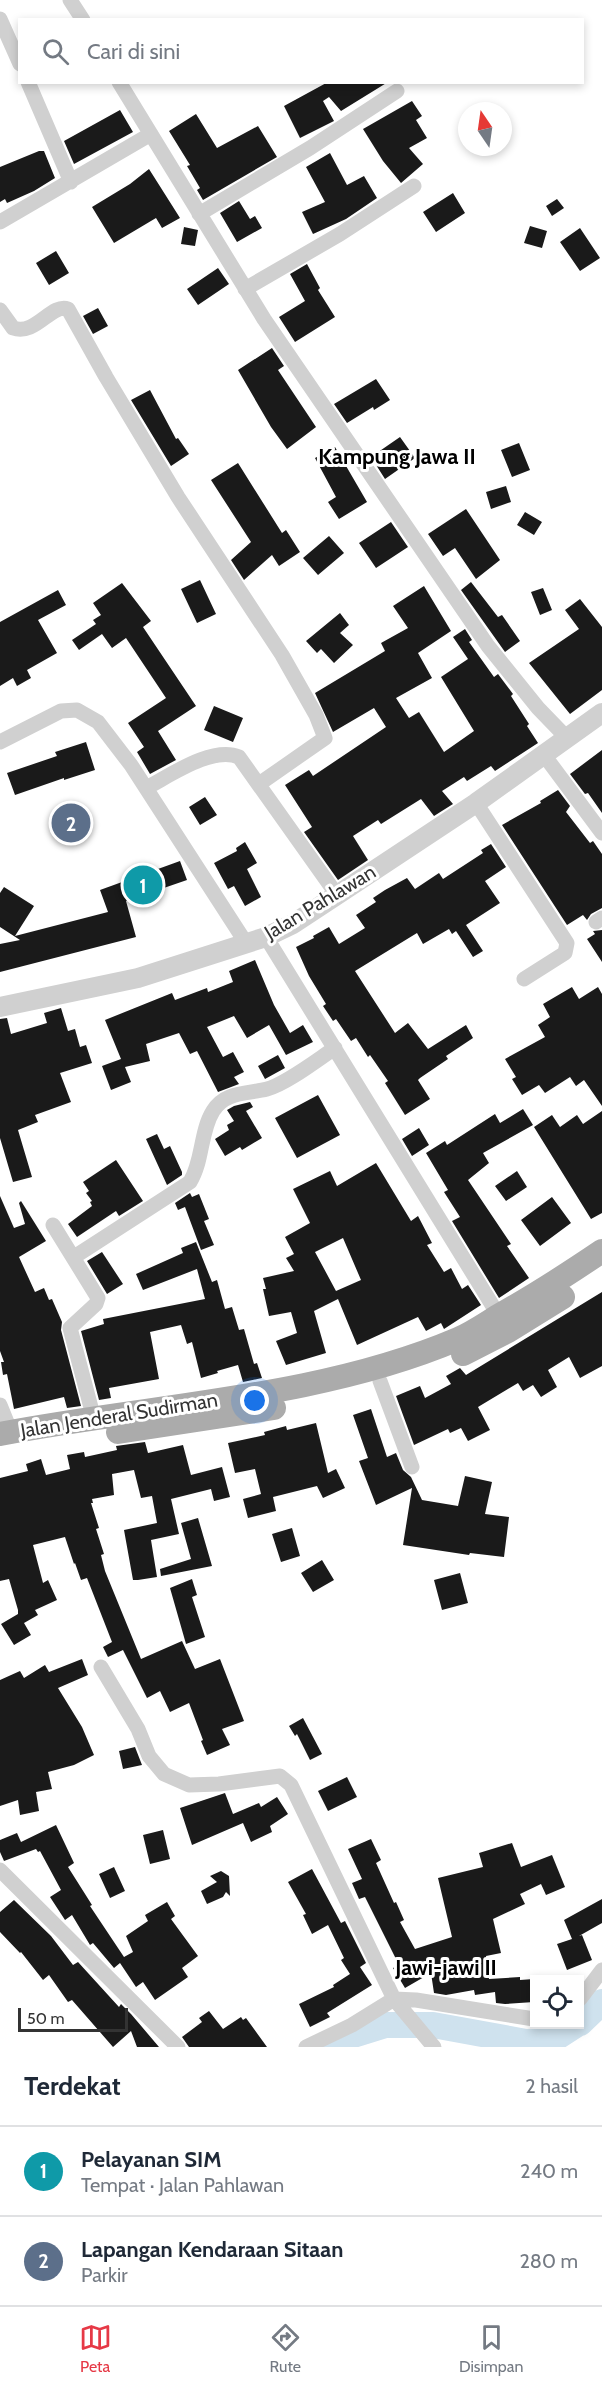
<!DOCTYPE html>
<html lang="id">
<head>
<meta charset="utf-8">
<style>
  body { margin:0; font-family:Cabin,sans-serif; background:#f6f6f7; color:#1f2937 }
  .controls { position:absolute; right:18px; bottom:18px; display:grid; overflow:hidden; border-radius:0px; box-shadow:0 3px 9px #0003 }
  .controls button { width:54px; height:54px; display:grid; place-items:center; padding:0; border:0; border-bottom:2px solid #e0e1e3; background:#fff; color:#1f2937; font:30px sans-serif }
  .compass { position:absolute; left:458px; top:102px; width:54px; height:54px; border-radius:50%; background:#fff; box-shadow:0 3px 9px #0003; rotate:347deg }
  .scale { position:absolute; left:18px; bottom:15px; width:110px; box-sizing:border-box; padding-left:6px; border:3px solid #333; border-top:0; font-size:16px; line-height:21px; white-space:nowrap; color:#333; -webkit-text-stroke:4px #fff; paint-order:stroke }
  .you { position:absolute; left:255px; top:1401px; width:21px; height:21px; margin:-15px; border:4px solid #fff; border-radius:50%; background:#1a73e8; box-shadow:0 0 0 9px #1a73e833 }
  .badge { display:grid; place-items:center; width:39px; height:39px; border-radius:50%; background:#e63946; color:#fff; font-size:20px; font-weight:700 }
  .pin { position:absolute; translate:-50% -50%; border:3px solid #fff; box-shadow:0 2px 6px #0006 }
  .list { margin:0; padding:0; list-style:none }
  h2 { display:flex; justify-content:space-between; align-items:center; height:78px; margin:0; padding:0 24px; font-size:26px }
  h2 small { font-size:20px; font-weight:400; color:#747a83 }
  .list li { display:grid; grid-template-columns:39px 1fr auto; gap:18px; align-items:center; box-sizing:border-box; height:90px; padding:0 24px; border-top:2px solid #e0e1e3 }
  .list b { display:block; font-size:22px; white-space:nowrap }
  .list p { margin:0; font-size:20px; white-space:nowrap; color:#747a83 }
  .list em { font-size:20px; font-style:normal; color:#747a83 }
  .icon { flex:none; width:33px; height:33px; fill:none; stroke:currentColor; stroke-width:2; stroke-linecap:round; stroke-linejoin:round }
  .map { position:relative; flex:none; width:602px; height:2047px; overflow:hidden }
  .search { position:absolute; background:#fff; box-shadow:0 3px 9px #0003; left:18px; right:18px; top:18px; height:66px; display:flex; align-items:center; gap:15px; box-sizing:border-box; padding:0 21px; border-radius:0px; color:#747a83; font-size:22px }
  .sheet { height:258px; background:#fff }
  nav { display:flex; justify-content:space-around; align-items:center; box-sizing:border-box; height:84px; border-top:2px solid #e0e1e3; background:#fff; font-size:16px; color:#747a83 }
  nav a { display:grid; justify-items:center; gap:3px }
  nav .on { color:#e63946 }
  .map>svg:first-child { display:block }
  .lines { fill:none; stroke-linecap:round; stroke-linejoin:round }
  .river { stroke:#cfe2ee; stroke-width:26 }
  .building { fill:#1a1a1a; fill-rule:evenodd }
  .minor { stroke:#d0d0d0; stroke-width:15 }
  .tertiary { stroke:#d0d0d0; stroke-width:20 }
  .primary { stroke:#ababab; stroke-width:24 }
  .labels { text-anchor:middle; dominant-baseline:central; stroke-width:6; stroke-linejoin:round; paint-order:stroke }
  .street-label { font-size:20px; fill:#333; stroke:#fff }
  .quarter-label { font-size:22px; font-weight:bold; fill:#000; stroke:#fff }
</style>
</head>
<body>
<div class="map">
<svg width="602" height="2047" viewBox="0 0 602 2047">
  <rect width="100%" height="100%" fill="#fff"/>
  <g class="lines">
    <path class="river" d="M580,2023l22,-21
      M332,2047l18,-11 35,-11h48l93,17 25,-1 26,-17"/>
  </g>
  <path class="building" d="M328,82h60l-47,29 -12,-14 -6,4 11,20 -34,17 -16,-32z
    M412,101l10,15 -6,4 11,18 -18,10 14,16 -22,19 -18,-22 -20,-32z
    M120,110l13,22 -59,32 -10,-23z
    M196,114l21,34 41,-22 19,31 -74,43 -6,-10 3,-2 -13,-22 3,-1 -21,-34z
    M39,151h5l11,27 -21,13 -27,12 -2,-4 -5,3v-35z
    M330,153l17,32 17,-9 13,22 -31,21 -33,15 -11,-22 23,-10 -19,-35z
    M149,169l31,49 -18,10 -6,-10 -42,25 -22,-36 38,-23z
    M453,193l12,20 -29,19 -13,-20z
    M557,199l7,9 -12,8 -6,-10z
    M239,201l11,18 5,-3 7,12 -25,14 -17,-29z
    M530,226l17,5 -5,17 -18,-5z
    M184,227l14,3 -3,16 -14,-2z
    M580,228l20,30 -20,13 -20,-29z
    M56,251l13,22 -20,12 -13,-22z
    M307,264l13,24 -2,2 17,27 -40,25 -16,-25 26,-16 -15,-27z
    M218,268l11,16 -31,21 -11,-16z
    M98,308l10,18 -15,8 -10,-18z
    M272,348l12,18 -6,4 38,57 -29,22 -16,-22 -33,-57z
    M376,379l14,21 -16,10 -1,-3 -26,16 -13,-19z
    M150,390l26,49 2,-1 11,16 -18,12 -40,-66z
    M400,437l15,21 -30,21 -14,-22z
    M519,443l11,27 -18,7 -11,-27z
    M335,447l32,55 -28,17 -11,-17 8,-5 -21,-39z
    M238,463l44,70 4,-3 14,22 -21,14 -7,-11 -28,25 -13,-20 20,-18 -40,-62z
    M506,486l5,16 -20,7 -5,-17z
    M466,509l34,51 -24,19 -21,-31 -12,8 -15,-22z
    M525,512l17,10 -8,13 -17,-10z
    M391,522l17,25 -32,21 -17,-25z
    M329,536l15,17 -26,22 -15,-17z
    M200,580l16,34 -19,9 -16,-34z
    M471,582l27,35 4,-2 18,26 -15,11 -44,-62z
    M122,583l29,38 -8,6 53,79 -38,25 18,29 -26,14 -13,-22 7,-5 -16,-24 38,-25 -40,-60 -14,10 -10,-14 -23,16 -7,-10 24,-16 -3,-4 8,-5 -8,-12z
    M424,586l27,45 -33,22 14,25 -36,20 13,20 10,-6 25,40 30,-21 -33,-54 27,-18 -15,-22 12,-8 7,11 -3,2 25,35 4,-3 15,20 -2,2 18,28 -2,2 11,17 -43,28 -4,-5 -24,15 -3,-4 -22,14 11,13 -19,12 -13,-17 -40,25 -3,-4 -25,16 15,24 -30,20 -34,-48 8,-5 -27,-42 24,-15 4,6 73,-49 -12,-19 -41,24 -18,-39 70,-42 -4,-8 27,-15 -15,-22z
    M543,588l9,22 -12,5 -9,-23z
    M58,590l8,15 -28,15 19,33 -30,17 4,8 -14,8 -4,-8 -13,8v-64z
    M580,599l22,28v63l-32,24 -41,-51 50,-34 -14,-19z
    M340,613l9,12 -9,8 13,12 -19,18 -13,-14 -4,4 -11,-12z
    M214,706l29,12 -10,24 -29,-12z
    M86,742l9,28 -31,10v-2l-49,17 -8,-22 50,-17 -2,-4z
    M602,750v63l-14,-20 -3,1 -15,-20z
    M558,790l12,16 -4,6 24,31 3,-2 9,13v54l-11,6 -4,6 -4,-5 -16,10 -65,-100 39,-22 -1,-2z
    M205,797l12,18 -17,10 -11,-18z
    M245,842l12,21 -10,6 14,28 -16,9 -11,-20 -6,3 -14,-26 23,-12 -1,-3z
    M491,844l15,23 -21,14 15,22 -34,22 17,26 -10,6 -17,-26 -4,3 -3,-5 -26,15 -6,-11 -62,38 40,62 13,-10 20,26 38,-24 7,13 -27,18 2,3 -28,19 -2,2 12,19 -25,16 -20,-32 3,-2 -18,-26 -2,2 -12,-19 -5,3 -15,-22 -3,2 -10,-15 3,-2 -17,-28 -13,-29 18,-9 -1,-2 16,-9 10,17 26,-16 -9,-13 20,-13 -3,-4 12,-8 22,-12 8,11 24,-16 4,6 40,-26 -2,-3z
    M180,861l7,19 -61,21 10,36 -136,35v-28l20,-4 -20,-13v-34l4,-6 30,19 -19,30 93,-24 -8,-22z
    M602,930v32l-15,-23 8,-5 -2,-3z
    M255,960l19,45 16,28 13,-8 10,17 -27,13 -17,-30 -22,13 -13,-22 -27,11 16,30 10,-5 11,20 -10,5 5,7 -21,8 -21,-41 -7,3 -11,-21 -33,11 4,17 -25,6 6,15 -20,8 -9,-24 19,-7 -16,-39 67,-27 3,7 32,-12 1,4 25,-10 -4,-11z
    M572,987l7,12 19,-12 4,7v112l-18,-26 -8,6 -6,-9 -25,16 -6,-8 -17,10 -10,-16 4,-2 -11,-18 40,-22 -7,-12 12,-8 -7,-13z
    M61,1008l7,23 7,-2 5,18 6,-2 6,18 -32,10 11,29 -36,13 3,7 -20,8 14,47 -19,5 -13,-44v-119l7,-1 4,16 36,-11 -3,-10z
    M278,1055l7,13 -20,11 -7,-13z
    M318,1095l22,40 -43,23 -22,-40z
    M250,1102l3,5 -7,4 16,27 -20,12 -2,-3 -15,9 -10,-17 14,-9 -2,-5 7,-4 -7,-11 7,-4z
    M523,1109l10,16 -50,28 6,10 -21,17 43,64 -4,2 22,32 -30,20 -47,-77 8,-4 -16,-25 4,-2 -22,-37 19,-12 2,4 48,-31 5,9z
    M602,1111v102l-11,6 -57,-92 18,-12 8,12 17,-12 6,9z
    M419,1128l10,17 -17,11 -10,-17z
    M157,1134l7,15 6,-3 12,26v3l-15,10 -21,-46z
    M116,1160l27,41 -24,15 -3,-5 -39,26 -9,-13 24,-18 -2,-4 2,-1 -6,-8 3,-2 -6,-9z
    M376,1163l35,58 7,-5 14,27 -5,2 17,27 7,-4 11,21 6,-4 13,20 -37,24 -3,-6 -15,8 -8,-14 -61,28 -19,-46 -24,12 12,42 -40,12 -10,-24 21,-8 -6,-21 -22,4 -6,-27h3l-3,-11 31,-7 -8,-13 8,-4 -9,-17 25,-14 -17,-34 37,-18 7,15zM343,1238l18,42 -25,11 -21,-39z
    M517,1171l10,16 -21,14 -11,-15z
    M190,1193l2,4 7,-3 10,25 -5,2 10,24 -13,5 -16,-43 -7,3 -3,-7z
    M0,1196l14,32 11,-4 -6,-21 2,-2 25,40 -27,16 16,35 9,-4 5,12 3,-1 10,23 -1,8 20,76 -14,2 -3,-11 -50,12 -7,-35 -4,1 -2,-13h3l-4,-11z
    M552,1197l19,26 -31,23 -19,-26z
    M196,1242l16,40 5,-2 8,29 7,-2 7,23 5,-1 10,35 3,-1 5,15 -19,4 -5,-17 -21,6 1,2 -17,5 -9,-36 -5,2 -6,-19 -31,7 9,47 -50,9 2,10 -12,2 -18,-69 23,-7 -1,-5 102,-20 -8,-30 -54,21 -7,-16 47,-21 -2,-5z
    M102,1252l21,32 -16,10 -20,-33z
    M602,1292v74l-22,12 -11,-21 -21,13 9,17 -16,10 -8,-12 -10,6 -5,-8 -40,24 12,23 -22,11 -7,-13 -11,5 -2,-4 -34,16 -18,-49 24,-10 5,12 26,-14 -5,-8 14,-8 6,7z
    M371,1409l16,48 9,-4 7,17 8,7 11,23 36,6 7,-30 27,6 -7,32 24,3 -5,40 -34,-4 -1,2 -66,-10 9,-57 -36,17 -17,-44 9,-3 -15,-43z
    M316,1423l12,50 8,-4 9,19 -22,10 -6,-12 -44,11 3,14 -28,7 -5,-19 18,-5 -6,-25 -20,4 -7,-30 37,-8 -1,-3 22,-6 1,4z
    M145,1442l3,11 35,-8 8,30 31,-8 8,30 -16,4 -3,-12 -40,10 8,35 -28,6 6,37 -19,3h-5l-9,-50 33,-7 -5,-27 -11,2 -7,-28 -22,4 2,21 -22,4 1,4h-2l8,25 -3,1 8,25 -3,1 4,16 36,88 41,-18 13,28 25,-10 24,62 -22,8 8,16 -23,10 -6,-14 2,-1 -14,-37 -19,9 -10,-21 -13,7 -24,-48 -15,7 -5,-10 9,-5 -25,-64 -6,2 -6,-17 -1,1 -9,-27 -32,8 10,38 5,-3 9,20 -22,10 3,5 -14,8 7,12 -17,10 -13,-21 17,-10v-4l-9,-31 -9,2v-103l28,-7 -2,-7 15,-5 5,16 24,-6 -3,-14 17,-3 1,5 32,-7 -1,-4z
    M198,1518l14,48 -51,10 -1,-7 31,-10 -10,-36z
    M292,1528l8,28 -19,6 -9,-28z
    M322,1560l12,20 -21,12 -12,-19z
    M460,1573l8,30 -26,7 -8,-30z
    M192,1579l5,16 -5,2 13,40 -19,7 -16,-56z
    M82,1659l6,16 -30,13 24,39 12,28 -20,10 -26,7 4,17 -16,3 3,19 -19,4 -2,-15 -18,6v-126l20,-9 4,7 21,-13 4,7z
    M303,1718l19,36 -12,6 -13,-26 -2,2 -6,-10z
    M135,1747l7,18 -19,4 -4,-18z
    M347,1777l10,20 -29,14 -10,-20z
    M225,1793l8,21 26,-11 2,4 16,-10 11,17 -18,12 2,6 -21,10 -8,-19 -51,22 -12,-37z
    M56,1825l18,38 -6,4 24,38 -2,1 34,51 9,-5 -7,-16 22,-15 -3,-6 22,-13 8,14 -4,3 27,37 -16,12 6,9 -33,23 -12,-18 -7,5 -16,-24 -6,5 -21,-25 -3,2 -18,-30 -7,5 -15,-23 11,-7 -21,-39 -2,1 -2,-3 -32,12 -4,-9v-12l17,-7 4,9z
    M163,1830l7,29 -20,5 -7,-29z
    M371,1839l10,21 -5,3 18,40 2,-1 8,18 -4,2 15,27 37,-12 -14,-59 45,-11 -4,-14 33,-10 9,24 31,-12 13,32 -19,8 -5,-11 -21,10 5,10 -32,15 8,34 -15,3 3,23 31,-2v3l14,-1v23l-29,2 -9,-1 -1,-11 -20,3 -1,-5 -28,5 -12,-2 -3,-20 -26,15 -12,-20 6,-3 -34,-68 -6,2 -7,-16 10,-4 -14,-30z
    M114,1867l11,24 -15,7 -11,-24z
    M312,1869l29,54 4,-2 21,42 -6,4 12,18 -45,28 3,4 -20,10 -11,-23 35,-17 -1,-2 17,-11 -9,-14 3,-2 -16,-33 -16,9 -9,-19 3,-1 -18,-32z
    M221,1871l8,5 1,20 -4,-4 -3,5 -16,7 -6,-13 16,-9 -7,-6z
    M602,1899v24l-23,13 3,-1 10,25 -25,10 -10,-26 15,-5 -8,-19z
    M14,1900l37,36 22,29 5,-3 41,45 2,-3 10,10 28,33h-22l-6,-16 -18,16 -41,-47 -4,2 -19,-27 -6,5 -22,-28 -1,1 -20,-21v-20z
    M209,2011l14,18 18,-12 2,3 3,-2 21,29h-78l-7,-10 20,-15 -3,-4z"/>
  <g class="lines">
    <path class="minor" d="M70,0l13,20
      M0,19l20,45
      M28,82l43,100
      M119,82l145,237 224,327 50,62 29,30
      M199,214l111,-66 87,-57
      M0,222l151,-88
      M245,289l95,-55 74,-48
      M0,310l13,18c23,8 38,-25 55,-19l38,68 72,120 104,158 34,60 9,23 -66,46
      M0,742l61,-31 16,-1 21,12 33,43 115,178
      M544,755l58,78
      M146,788c25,-13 66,-42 93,-31l98,138
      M476,803l91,140 -2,10 -41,26
      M596,922l6,-4
      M266,937l233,379
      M53,1225l45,73 -2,6 -26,24 24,91
      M74,1257l116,-75c13,-21 10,-50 23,-71 12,-20 35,-17 54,-22 19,-5 50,-29 68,-41
      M380,1381l32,86
      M0,1405l11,27
      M101,1667l37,62 11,27 15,18 25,11 30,-1 61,-8 11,9 103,214 40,48
      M0,1870l178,177
      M580,1999l22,-29
      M306,2047l46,-22 42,-26 22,1 118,19"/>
    <path class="tertiary" d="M0,1007l138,-29 128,-41 27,-13 44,-29 139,-92 126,-90"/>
    <path class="primary" d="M463,1354l45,-23 55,-34
      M118,1432l156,-24
      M0,1434c150,-29 317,-35 458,-95 14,-6 27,-15 40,-23 36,-20 70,-42 104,-65"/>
  </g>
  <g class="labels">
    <g class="street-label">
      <text transform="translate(320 902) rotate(-31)">Jalan Pahlawan</text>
      <text transform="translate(119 1415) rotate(-9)">Jalan Jenderal Sudirman</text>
    </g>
    <g class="quarter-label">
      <text x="397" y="456">Kampung Jawa II</text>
      <text x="446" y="1967">Jawi-jawi II</text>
    </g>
  </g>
</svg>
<div class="controls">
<button><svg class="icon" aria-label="locate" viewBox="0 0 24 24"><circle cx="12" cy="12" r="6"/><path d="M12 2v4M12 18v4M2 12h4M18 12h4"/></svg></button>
</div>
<svg class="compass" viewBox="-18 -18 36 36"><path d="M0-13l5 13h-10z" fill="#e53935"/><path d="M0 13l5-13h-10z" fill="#747a83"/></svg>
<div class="scale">50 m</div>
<div class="you"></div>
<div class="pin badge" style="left:143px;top:885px;background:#0f9aa8">1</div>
<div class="pin badge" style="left:71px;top:823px;background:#5c6f8a">2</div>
<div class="search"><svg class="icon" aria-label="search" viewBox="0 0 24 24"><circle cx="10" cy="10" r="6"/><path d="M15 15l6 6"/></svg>Cari di sini</div>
</div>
<section class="sheet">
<h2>Terdekat<small>2 hasil</small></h2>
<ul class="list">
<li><span class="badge" style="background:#0f9aa8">1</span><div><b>Pelayanan SIM</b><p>Tempat · Jalan Pahlawan</p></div><em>240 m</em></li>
<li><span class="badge" style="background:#5c6f8a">2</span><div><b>Lapangan Kendaraan Sitaan</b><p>Parkir</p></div><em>280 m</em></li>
</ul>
</section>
<nav>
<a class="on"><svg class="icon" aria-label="map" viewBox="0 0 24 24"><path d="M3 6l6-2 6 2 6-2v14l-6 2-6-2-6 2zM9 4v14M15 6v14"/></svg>Peta</a>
<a><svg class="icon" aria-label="directions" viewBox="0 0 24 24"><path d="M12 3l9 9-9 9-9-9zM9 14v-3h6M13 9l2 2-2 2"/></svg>Rute</a>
<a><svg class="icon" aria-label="saved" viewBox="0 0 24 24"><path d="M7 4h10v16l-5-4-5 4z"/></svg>Disimpan</a>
</nav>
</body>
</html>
